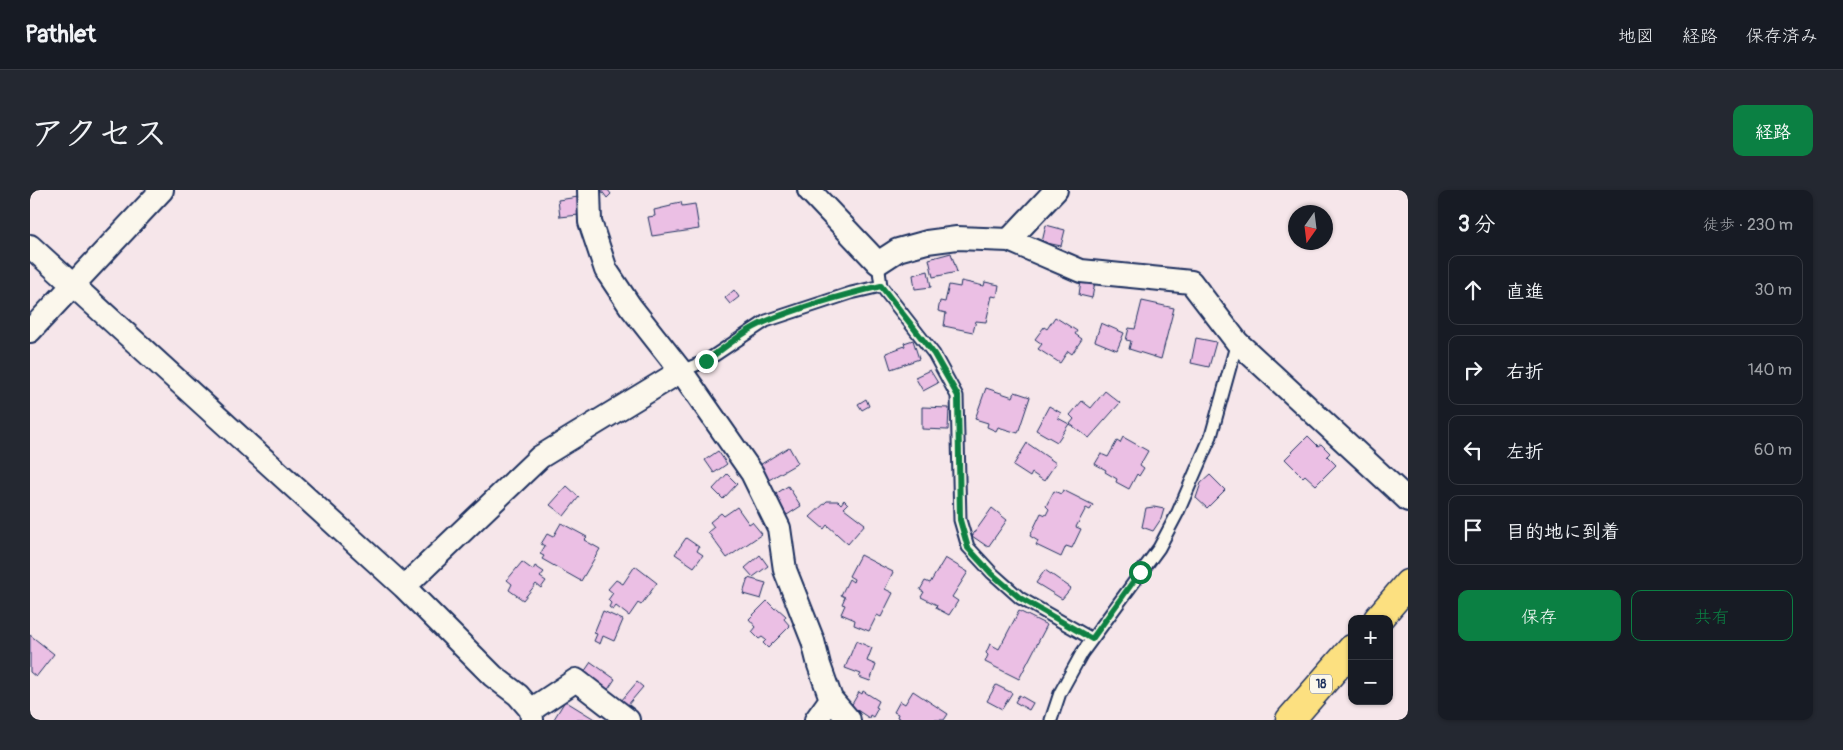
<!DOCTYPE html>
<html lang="ja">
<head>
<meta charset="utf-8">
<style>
  body { margin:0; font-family:Pangolin,"Klee One",sans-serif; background:#242831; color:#f1f3f6 }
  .controls { position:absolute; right:15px; bottom:15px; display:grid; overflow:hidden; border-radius:10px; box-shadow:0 1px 4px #0004 }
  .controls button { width:45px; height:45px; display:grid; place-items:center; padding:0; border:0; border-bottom:1px solid #363941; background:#171b24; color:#f1f3f6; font:25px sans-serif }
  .compass { position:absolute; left:1258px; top:15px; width:45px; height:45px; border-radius:50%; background:#171b24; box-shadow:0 1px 4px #0004; rotate:194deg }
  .stop { position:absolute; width:15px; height:15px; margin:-11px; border:4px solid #0b8043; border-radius:50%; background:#fff }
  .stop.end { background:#0b8043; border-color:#fff; box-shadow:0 1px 5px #0008 }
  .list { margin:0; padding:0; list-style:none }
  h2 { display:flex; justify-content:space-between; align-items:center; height:65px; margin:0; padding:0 20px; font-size:21px }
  h2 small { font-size:16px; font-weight:400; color:#9ea1a6 }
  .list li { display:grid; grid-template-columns:32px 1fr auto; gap:15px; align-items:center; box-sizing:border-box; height:70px; margin:0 10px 10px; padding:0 10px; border:1px solid #363941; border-radius:10px }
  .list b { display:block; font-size:19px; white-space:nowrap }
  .list em { font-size:16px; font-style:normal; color:#9ea1a6 }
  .actions { display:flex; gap:10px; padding:15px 20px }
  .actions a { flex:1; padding:11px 0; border:1px solid #0b8043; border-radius:10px; text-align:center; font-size:18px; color:#0b8043 }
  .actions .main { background:#0b8043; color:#fff }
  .icon { flex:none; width:28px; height:28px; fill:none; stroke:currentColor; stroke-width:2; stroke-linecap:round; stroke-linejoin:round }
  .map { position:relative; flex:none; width:1378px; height:530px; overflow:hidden; border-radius:10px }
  header { display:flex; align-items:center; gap:30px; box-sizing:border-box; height:70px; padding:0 25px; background:#171b24; border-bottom:1px solid #363941 }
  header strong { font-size:24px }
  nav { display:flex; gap:28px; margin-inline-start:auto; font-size:18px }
  .intro { display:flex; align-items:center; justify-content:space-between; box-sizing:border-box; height:120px; padding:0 30px }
  h1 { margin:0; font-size:35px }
  .button { padding:12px 22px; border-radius:10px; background:#0b8043; color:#fff; font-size:18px; font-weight:700 }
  main { display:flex; gap:30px; padding:0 30px }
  aside { flex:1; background:#171b24; border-radius:10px; box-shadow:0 1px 4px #0004 }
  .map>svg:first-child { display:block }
  .building { fill:#ebbfe4; stroke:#1b2f5e }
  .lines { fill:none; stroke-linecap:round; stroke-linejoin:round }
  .service-casing { stroke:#1b2f5e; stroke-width:15 }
  .minor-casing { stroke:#1b2f5e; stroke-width:26 }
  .trunk-casing { stroke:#1b2f5e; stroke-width:31 }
  .service { stroke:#fbf7ec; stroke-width:11 }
  .minor { stroke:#fbf7ec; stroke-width:22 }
  .trunk { stroke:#fce080; stroke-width:28 }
  .route { stroke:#0b8043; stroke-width:6 }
  .labels { text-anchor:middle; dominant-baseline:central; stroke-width:4; stroke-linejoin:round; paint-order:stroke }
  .shield { fill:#fbf7ec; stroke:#5e6b89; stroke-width:1 }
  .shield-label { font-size:12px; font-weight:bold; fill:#1b2f5e }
</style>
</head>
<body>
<header>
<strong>Pathlet</strong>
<nav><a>地図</a><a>経路</a><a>保存済み</a></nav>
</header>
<div class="intro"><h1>アクセス</h1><a class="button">経路</a></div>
<main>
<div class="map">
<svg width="1378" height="530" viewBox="0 0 1378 530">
  <rect width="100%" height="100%" fill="#f6e6ea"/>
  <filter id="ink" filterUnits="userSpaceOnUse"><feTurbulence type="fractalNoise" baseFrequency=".02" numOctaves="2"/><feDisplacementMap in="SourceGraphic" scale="10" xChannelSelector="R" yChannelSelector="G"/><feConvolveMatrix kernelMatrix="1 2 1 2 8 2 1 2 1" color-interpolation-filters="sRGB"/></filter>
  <g filter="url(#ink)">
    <path class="building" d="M571,0h7l3,4 -4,4z
      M548,7l1,18 -19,2 -2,-17z
      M651,12l1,4 13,-2 4,25 -47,7 -4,-19 7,-1 -1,-6 17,-4v-2z
      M1016,35l19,5 -4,16 -19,-4z
      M921,63l6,19 -24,5 -4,-18z
      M898,81l3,16 -16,2 -2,-14z
      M1051,90l14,2 -3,16 -13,-3z
      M931,91l23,5 1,-4 14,3 -2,12 -5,-1 -6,26 -10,-1 -3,11 -29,-6 2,-13 -8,-2 2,-10 5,1 4,-17 11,2z
      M704,100l5,7 -9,7 -5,-6z
      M1112,111l32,7 -13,51 -32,-10 2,-8 -5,-1 3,-12 6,1z
      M1025,127l22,14 -2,3 7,5 -10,15 -4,-3 -8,12 -22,-14 4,-5 -7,-5 9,-12 3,2z
      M1071,133l23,10 -7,17 -22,-9z
      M1166,148l20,4 -7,25 -18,-4z
      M883,150l6,19 -28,10 -5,-16 19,-7 -1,-3z
      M900,180l8,13 -15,8 -8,-14z
      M956,198l27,9 2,-5 15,5 -12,36 -20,-6 -2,4 -9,-4 1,-4 -13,-4z
      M1075,201l15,12 -31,35 -19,-14 4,-5 -4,-4 12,-14 9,7z
      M836,209l3,7 -7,4 -4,-6z
      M1019,216l12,7 -3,5 11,6 -12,18 -21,-12z
      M892,217l27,1 -1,22 -26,-1z
      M1278,246l10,10 3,-2 9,9 -3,3 9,9 -20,20 -11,-10 -2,2 -18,-18z
      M1093,247l25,14 -8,14 4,3 -5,8 -2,-2 -8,15 -13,-7 1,-3 -12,-7 1,-2 -11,-6 6,-10 7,3 9,-16 3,2z
      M997,253l29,20 -12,18 -12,-8 -2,4 -17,-11z
      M759,257l9,16 -31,18 -9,-15z
      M688,261l9,13 -13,9 -9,-13z
      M697,284l10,10 -14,15 -10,-10z
      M1180,285l15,15 -18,18 -11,-10 5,-15z
      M537,296l12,11 -15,19 -14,-11z
      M758,296l13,20 -14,9 -13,-20z
      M1033,300l30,15 -3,5 -4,-2 -10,19 5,2 -9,19 -6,-2 -5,11 -25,-12 2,-4 -8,-5 11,-23 5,2 3,-6 -3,-3 8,-15 7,3z
      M814,310l4,4 -4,4 21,16 -17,20 -21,-19 -3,4 -14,-12 17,-16h11l3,3z
      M707,317l12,17 3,-2 10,12 -35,24 -19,-26 6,-5 -4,-5 11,-9 3,3z
      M1124,317l10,2 -3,10 -8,12 -11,-4 4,-19z
      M962,318l15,12 -19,27 -16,-11z
      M531,333l26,14 -3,3 16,9 -19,32 -39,-22 2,-3 -4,-2 5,-8 -4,-2 6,-10 6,3z
      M656,348l13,9 -2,4 6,4 -9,12 -19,-13z
      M730,365l8,11 -15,11 -8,-9z
      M830,365l33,17 -8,17 8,4 -12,24 -4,-2 -8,16 -15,-6 1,-5 -14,-6 4,-9 -3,-1 3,-7 -4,-2 8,-16 4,3 1,-3 -5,-3z
      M915,368l23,14 -16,25 6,4 -9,14 -13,-7 1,-3 -16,-8 3,-5 -4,-2 5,-9 5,2z
      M492,372l11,8 2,-4 9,6 -4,5 6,4 -5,7 -5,-4 -13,16 -14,-10 3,-6 -5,-4z
      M605,376l22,17 -16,22 -3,-2 -9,13 -13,-10 -3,4 -4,-3 2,-4 -3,-3 5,-7 -5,-4 8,-9 7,4z
      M1015,380l26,18 -9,11 -26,-16z
      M718,388l18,5 -5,16 -18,-5z
      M737,411l8,8 2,-1 9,8 -2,3 6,7 -22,22 -5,-5 3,-3 -4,-3 -3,2 -7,-7 4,-5 -7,-8z
      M573,421l20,9 -9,21 -11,-5 -3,8 -6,-3 3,-7 -3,-1z
      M989,421l28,14 -28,54 -34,-17 3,-7 -2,-2 4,-9 9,5z
      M0,445l24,19 -18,23 -6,-5z
      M826,451l16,7 -5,13 9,4 -6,16 -11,-4 2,-3 -16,-6z
      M561,472l24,17 -10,15 -25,-16z
      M607,492l6,5 -16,19 -6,-5z
      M966,495l16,8 -10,16 -15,-8z
      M833,501l16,10 -3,6 2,1 -5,9 -3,-2 -1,3 -18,-12 8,-14 3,2z
      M883,501l35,23 -4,6h-42l-5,-3 1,-3 -4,-2 6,-11 5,3z
      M989,505l14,8 -4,7 -14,-8z
      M535,511l31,19h-40l-2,-1z"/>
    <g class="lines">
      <g class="service-casing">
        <path id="service" d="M848,73l3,23 53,68 23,42 3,124 8,27 24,26 28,25 72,41
          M651,181l25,-10 60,-40 85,-28 30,-7
          M1021,530l9,-27 22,-40 77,-105 19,-36 33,-76 26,-94"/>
      </g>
      <g class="minor-casing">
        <path id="minor" d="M559,0l1,32 16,48 24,36 51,65 71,102 27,55 6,42 28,71 6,24 12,34 18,21
          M779,0l69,73 20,-13 29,-8 30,-4 52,2 72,31 110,11 46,60 171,158
          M979,50l47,-50
          M0,56l374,341 89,89 25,19 13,15 1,10
          M0,141l132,-141
          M374,397l136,-130 141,-86
          M501,520l45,-30 52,40
          M786,530l15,-21"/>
      </g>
      <g class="trunk-casing">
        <path id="trunk" d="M1348,429l30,-35
          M1260,530l62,-71"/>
      </g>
      <use href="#service" class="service"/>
      <use href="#minor" class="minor"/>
      <use href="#trunk" class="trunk"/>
    </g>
  </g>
  <g class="lines" filter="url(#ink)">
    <path class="route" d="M676,171c19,-14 39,-31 61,-40 36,-15 76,-26 114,-35l53,68 24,42 2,124 8,28 24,26 28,24 72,41 48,-67"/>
  </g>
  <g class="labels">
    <rect class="shield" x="1280" y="484.5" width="22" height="19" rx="4"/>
    <g class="shield-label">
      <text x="1291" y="494">18</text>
    </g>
  </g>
</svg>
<div class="controls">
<button>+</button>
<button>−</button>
</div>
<svg class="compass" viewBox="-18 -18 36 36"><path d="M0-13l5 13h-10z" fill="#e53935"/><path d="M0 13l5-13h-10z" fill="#9ea1a6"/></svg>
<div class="stop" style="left:1110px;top:382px"></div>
<div class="stop end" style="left:676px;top:171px"></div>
</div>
<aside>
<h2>3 分<small>徒歩 · 230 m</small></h2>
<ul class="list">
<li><svg class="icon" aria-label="ahead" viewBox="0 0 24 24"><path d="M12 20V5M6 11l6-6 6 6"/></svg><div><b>直進</b></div><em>30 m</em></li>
<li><svg class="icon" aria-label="right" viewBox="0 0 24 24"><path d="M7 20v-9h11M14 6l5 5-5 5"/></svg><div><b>右折</b></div><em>140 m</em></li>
<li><svg class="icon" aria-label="left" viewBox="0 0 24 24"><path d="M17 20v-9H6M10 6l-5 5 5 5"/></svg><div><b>左折</b></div><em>60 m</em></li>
<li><svg class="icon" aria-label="arrive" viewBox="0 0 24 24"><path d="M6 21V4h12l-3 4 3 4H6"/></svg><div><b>目的地に到着</b></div></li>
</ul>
<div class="actions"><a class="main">保存</a><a>共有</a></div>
</aside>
</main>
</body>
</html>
